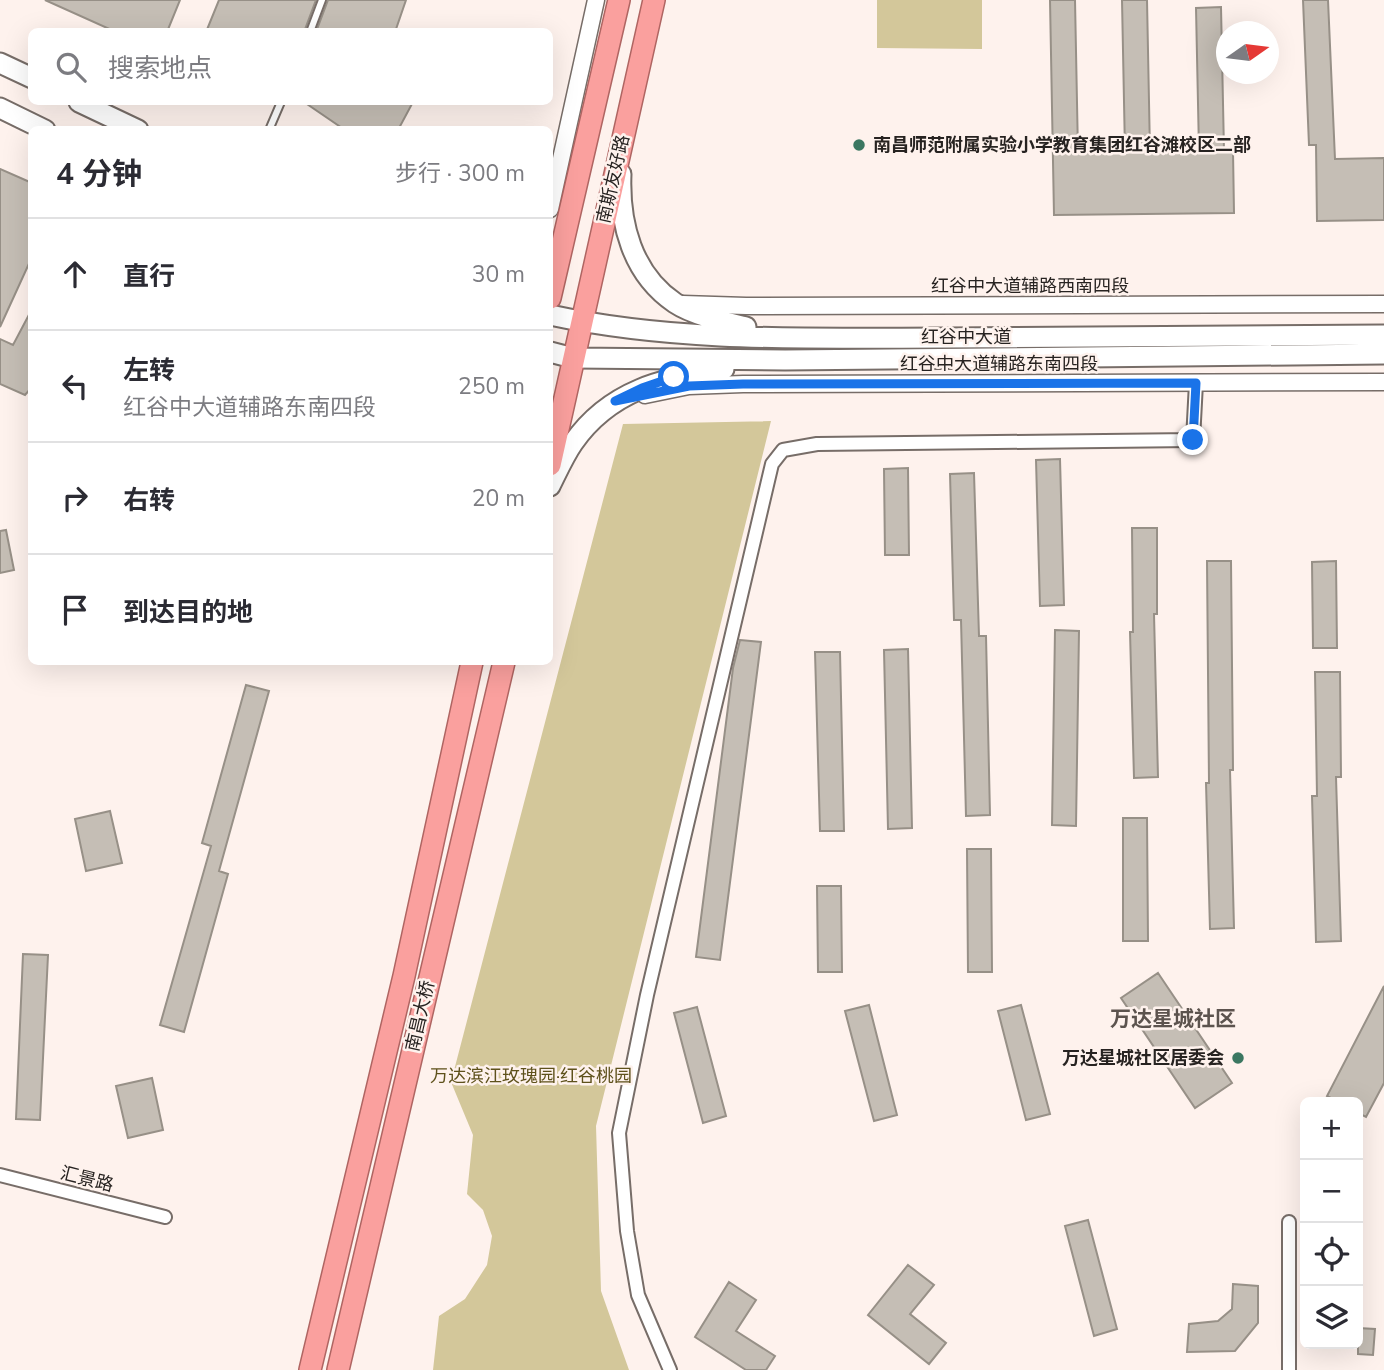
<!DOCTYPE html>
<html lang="zh">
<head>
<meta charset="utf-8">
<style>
  body { margin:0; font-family:"Nunito Sans","Noto Sans SC",sans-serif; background:#f2f2f3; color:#2b2b33 }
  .controls { position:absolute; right:21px; bottom:21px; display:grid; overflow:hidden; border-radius:10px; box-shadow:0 7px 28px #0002 }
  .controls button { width:63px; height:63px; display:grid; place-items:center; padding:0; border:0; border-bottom:2px solid #e1e1e2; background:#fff; color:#2b2b33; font:35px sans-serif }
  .compass { position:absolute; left:1216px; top:21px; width:63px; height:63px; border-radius:50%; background:#fff; box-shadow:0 7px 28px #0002; rotate:76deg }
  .stop { position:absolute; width:21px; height:21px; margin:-16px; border:5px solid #1a73e8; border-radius:50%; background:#fff }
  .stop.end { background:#1a73e8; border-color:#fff; box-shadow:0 2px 7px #0008 }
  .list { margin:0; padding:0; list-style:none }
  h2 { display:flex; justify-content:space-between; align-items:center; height:91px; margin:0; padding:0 28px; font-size:30px }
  h2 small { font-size:23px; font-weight:400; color:#7c7c81 }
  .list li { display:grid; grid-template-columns:46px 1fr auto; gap:21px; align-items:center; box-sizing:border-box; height:112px; padding:0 28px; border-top:2px solid #e1e1e2 }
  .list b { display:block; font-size:26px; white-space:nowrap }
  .list p { margin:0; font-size:23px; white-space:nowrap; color:#7c7c81 }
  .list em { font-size:23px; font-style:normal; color:#7c7c81 }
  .icon { flex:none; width:38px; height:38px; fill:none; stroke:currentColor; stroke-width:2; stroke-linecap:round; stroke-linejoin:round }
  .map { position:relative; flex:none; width:1384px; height:1370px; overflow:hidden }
  .search { position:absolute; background:#fff; box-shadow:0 7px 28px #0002; left:28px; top:28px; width:525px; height:77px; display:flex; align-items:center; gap:18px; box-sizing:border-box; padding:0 24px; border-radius:10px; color:#7c7c81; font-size:26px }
  .panel { position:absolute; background:#fff; box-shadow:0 7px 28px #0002; left:28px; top:126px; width:525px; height:539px; border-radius:10px }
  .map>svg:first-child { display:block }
  .green { fill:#d3c79a }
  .building { fill:#c5beb5; stroke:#979087; stroke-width:2 }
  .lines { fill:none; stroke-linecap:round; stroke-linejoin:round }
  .service-casing { stroke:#776d68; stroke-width:10 }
  .minor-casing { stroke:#776d68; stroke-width:16 }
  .tertiary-casing { stroke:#776d68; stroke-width:19 }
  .secondary-casing { stroke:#776d68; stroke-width:23 }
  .trunk-casing { stroke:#af6562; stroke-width:24 }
  .service { stroke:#fff; stroke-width:6 }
  .minor { stroke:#fff; stroke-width:12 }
  .tertiary { stroke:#fff; stroke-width:16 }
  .secondary { stroke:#fff; stroke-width:19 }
  .trunk { stroke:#faa09e; stroke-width:21 }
  .route { stroke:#1a73e8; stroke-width:9 }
  .poi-dot { fill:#3b7761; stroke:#fef2ed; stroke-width:2.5 }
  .labels { text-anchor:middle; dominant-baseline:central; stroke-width:5; stroke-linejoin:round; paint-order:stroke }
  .poi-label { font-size:18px; font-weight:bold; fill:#272321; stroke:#fef2ed; text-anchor:start }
  .street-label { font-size:18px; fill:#272321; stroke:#fef2ed }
  .park-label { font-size:18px; fill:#5e511b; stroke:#fef2ed }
  .quarter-label { font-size:21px; font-weight:bold; fill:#5c534e; stroke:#fef2ed }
</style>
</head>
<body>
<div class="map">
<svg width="1384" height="1370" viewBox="0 0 1384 1370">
  <rect width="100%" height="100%" fill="#fef2ed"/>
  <path class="green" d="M877,0h105v49l-105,-1z
    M771,421l-175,705 5,165 28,79h-196l6,-54 26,-17 22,-34 5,-29 -9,-26 -16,-16 6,-59 -22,-53 172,-658z"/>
  <path class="building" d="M45,0h135l-13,32h-51z
    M219,0h97l-12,32h-98z
    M328,0h78l-11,32h-79z
    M1050,0h25l3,153 47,-1 -3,-152h25l3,152 49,-1 -3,-143 25,-1 3,144h9l1,62 -180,2z
    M1303,0h25l7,159 49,-1v62l-67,1 -1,-76h-7z
    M304,102h109l-15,28h-53z
    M0,169l32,14v74l-32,70z
    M32,309v78l-7,8 -25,-11v-45l13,6z
    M1060,459l4,146 -24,1 -4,-146z
    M908,468l1,87h-24l-1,-86z
    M974,473l5,163h7l4,179 -24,1 -5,-196h-7l-4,-146z
    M1132,528h25v86h-3l4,163 -24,1 -4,-146h3z
    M6,530l8,40 -14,3v-42z
    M1207,561h24l2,209h-3l4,158 -24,1 -4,-146h3z
    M1336,561l1,87h-24l-1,-86z
    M1055,630l24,1 -3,195 -24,-1z
    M740,640l21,2 -41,318 -24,-3 37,-289z
    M908,649l4,179 -24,1 -4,-179z
    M815,652h25l4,179h-24z
    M1315,672h25l1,105h-5l5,164 -25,1 -4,-146h5z
    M246,685l23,6 -50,180 9,3 -44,158 -24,-7 51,-179 -9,-3z
    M110,811l12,52 -36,8 -11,-52z
    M1123,818h24l1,123h-25z
    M967,849h24l1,123h-24z
    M817,886h24l1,86h-24z
    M23,954l25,1 -8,165 -24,-1z
    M1158,973l74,110 -37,25 -74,-110z
    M1384,986v97l-18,34 -8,-4v-11h-20l-11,-6z
    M869,1005l28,110 -23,6 -29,-110z
    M1021,1005l29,109 -24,6 -28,-109z
    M697,1007l29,109 -23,7 -29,-110z
    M152,1078l11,52 -35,8 -12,-52z
    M1088,1220l29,109 -23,7 -29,-110z
    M908,1265l26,20 -24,29 36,29 -17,21 -61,-49z
    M729,1282l27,18 -20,31 39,25 -9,14h-20l-51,-33z
    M1233,1284l25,2v37l-23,28 -48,1 2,-28 29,-3 14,-12z
    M1358,1328l17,1 -2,26 -15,-1z"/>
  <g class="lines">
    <g class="service-casing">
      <path id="service" d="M310,32l12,-32
        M269,130l12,-28"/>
    </g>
    <g class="minor-casing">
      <path id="minor" d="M0,1175l165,42
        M1289,1222v148
        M670,1370l-32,-75 -11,-64 -8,-98 28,-138 125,-531 11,-14 34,-6 376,-4 3,-57"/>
    </g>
    <g class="tertiary-casing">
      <path id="tertiary" d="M550,209l46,-209
        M683,304l63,2 638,-2
        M645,395l44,-9 54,-2 641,-2"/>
    </g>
    <g class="secondary-casing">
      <path id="secondary" d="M0,63l32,15
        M79,102l59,28
        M0,108l45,22
        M621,174c-2,49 11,100 54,129 18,12 50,19 71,24
        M550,315c129,28 263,23 395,23 146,-1 293,-2 439,-3
        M550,352l23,6 212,2 599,-6
        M550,486c7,-14 14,-30 23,-43 37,-53 90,-65 151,-74"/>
    </g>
    <g class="trunk-casing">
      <path id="trunk" d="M550,298l69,-298
        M550,465l104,-465
        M310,1370l94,-394 68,-314
        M338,1370l166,-708"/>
    </g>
    <use href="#service" class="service"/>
    <use href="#minor" class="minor"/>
    <use href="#tertiary" class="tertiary"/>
    <use href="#secondary" class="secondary"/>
    <use href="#trunk" class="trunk"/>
  </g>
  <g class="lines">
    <path class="route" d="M674,377l-32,11 -27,13 74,-15 54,-2 453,-1 -3,57"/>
  </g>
  <g class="poi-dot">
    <circle cx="859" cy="145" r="7"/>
    <circle cx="1238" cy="1058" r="7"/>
  </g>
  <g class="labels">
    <g class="poi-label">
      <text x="873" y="145">南昌师范附属实验小学教育集团红谷滩校区二部</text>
      <text x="1224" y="1058" text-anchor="end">万达星城社区居委会</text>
    </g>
    <g class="street-label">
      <text transform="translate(613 179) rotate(-77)">南斯友好路</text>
      <text x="1030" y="286">红谷中大道辅路西南四段</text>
      <text x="966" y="337">红谷中大道</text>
      <text x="999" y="364">红谷中大道辅路东南四段</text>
      <text transform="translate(420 1016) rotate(-77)">南昌大桥</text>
      <text transform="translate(87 1179) rotate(14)">汇景路</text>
    </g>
    <g class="park-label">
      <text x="531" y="1076">万达滨江玫瑰园·红谷桃园</text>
    </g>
    <g class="quarter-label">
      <text x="1173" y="1019">万达星城社区</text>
    </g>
  </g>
</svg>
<div class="controls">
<button>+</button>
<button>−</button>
<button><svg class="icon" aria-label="locate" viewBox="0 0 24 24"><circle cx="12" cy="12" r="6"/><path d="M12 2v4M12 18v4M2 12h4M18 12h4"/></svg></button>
<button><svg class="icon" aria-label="layers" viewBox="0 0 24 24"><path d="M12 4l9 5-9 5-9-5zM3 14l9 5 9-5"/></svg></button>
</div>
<svg class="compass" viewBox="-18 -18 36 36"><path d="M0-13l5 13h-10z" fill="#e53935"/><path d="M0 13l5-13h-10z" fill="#7c7c81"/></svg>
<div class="stop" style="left:674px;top:377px"></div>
<div class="stop end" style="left:1193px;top:440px"></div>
<div class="search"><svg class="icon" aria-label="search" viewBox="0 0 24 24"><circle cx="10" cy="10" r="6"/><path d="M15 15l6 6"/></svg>搜索地点</div>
<section class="panel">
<h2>4 分钟<small>步行 · 300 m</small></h2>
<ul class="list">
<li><svg class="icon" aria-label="ahead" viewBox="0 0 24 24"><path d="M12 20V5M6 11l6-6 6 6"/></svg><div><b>直行</b></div><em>30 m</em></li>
<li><svg class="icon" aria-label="left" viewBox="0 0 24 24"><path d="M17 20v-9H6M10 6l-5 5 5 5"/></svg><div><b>左转</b><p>红谷中大道辅路东南四段</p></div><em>250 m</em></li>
<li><svg class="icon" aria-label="right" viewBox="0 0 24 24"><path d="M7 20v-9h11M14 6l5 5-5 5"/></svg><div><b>右转</b></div><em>20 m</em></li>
<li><svg class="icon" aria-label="arrive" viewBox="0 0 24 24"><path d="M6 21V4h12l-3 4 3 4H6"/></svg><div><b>到达目的地</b></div></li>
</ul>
</section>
</div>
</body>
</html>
